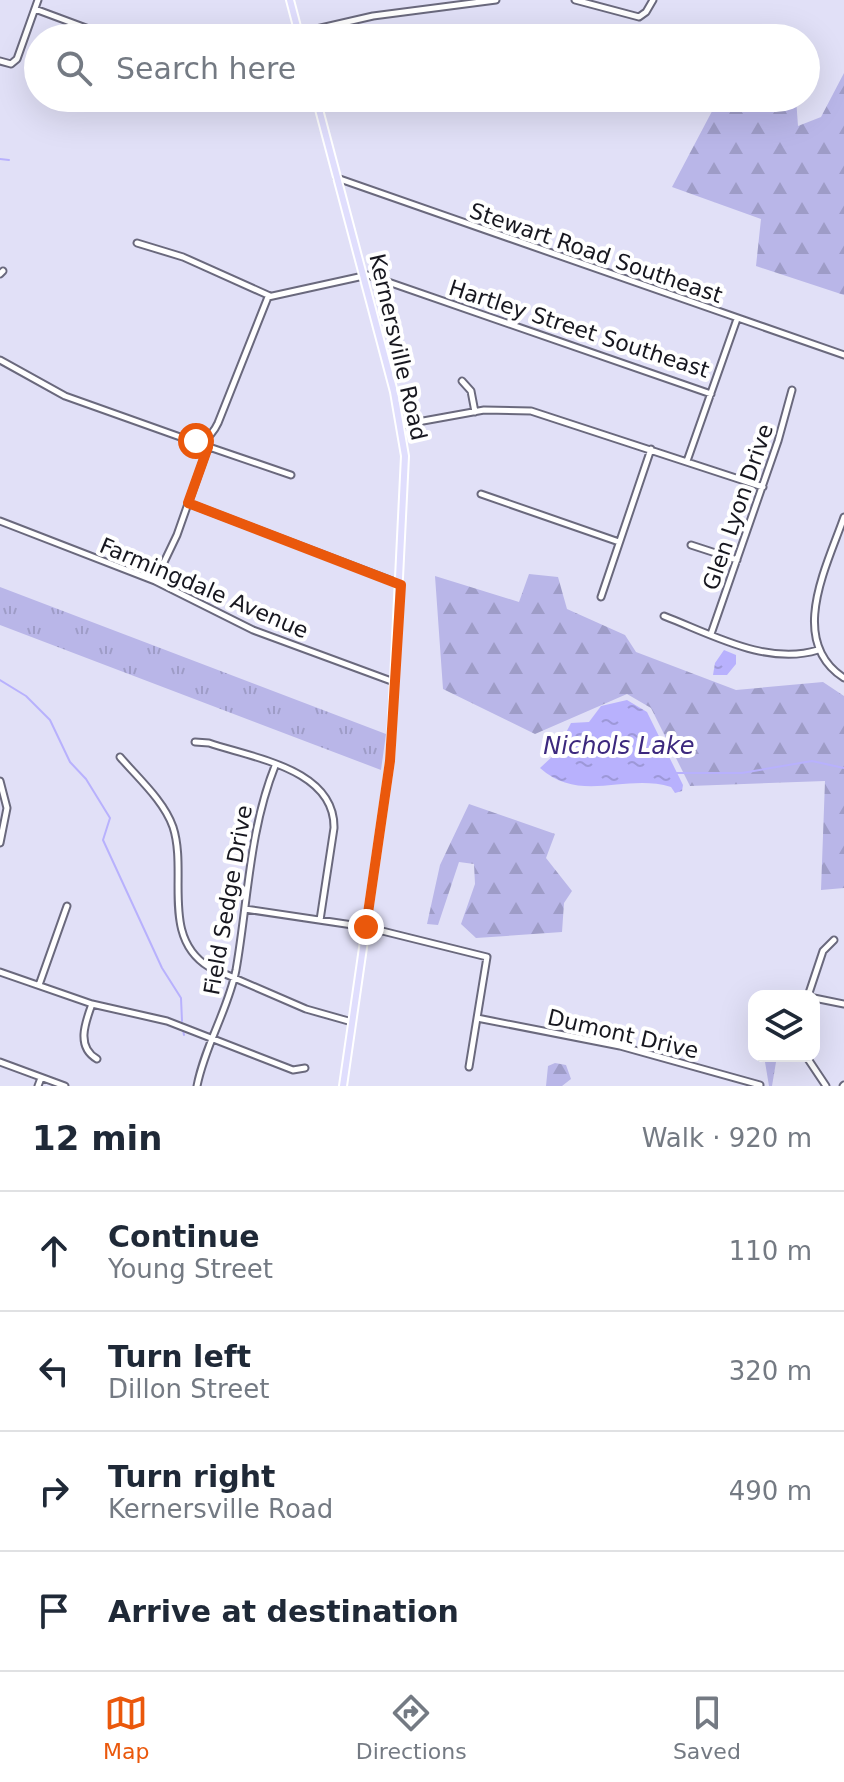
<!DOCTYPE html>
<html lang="en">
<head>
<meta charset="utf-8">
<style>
  body { margin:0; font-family:"DejaVu Sans",sans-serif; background:#f6f6f7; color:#1f2937 }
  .controls { position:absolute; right:24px; bottom:24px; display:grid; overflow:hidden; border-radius:16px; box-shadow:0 8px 32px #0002 }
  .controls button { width:72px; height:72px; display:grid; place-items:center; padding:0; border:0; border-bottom:2px solid #e0e1e3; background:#fff; color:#1f2937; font:40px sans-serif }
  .stop { position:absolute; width:24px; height:24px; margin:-18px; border:6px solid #ea580c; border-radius:50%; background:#fff }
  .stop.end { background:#ea580c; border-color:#fff; box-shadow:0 2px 8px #0008 }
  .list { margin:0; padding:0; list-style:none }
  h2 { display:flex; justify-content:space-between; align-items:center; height:104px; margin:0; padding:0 32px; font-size:34px }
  h2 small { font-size:26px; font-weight:400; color:#747a83 }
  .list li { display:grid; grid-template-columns:52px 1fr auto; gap:24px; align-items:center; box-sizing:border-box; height:120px; padding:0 32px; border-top:2px solid #e0e1e3 }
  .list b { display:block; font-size:30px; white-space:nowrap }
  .list p { margin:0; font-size:26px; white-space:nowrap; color:#747a83 }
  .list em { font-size:26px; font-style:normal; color:#747a83 }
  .icon { flex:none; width:44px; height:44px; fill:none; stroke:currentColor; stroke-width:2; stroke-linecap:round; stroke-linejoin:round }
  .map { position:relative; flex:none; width:844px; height:1086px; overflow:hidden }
  .search { position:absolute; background:#fff; box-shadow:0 8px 32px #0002; left:24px; right:24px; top:24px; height:88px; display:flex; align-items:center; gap:20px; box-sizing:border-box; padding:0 28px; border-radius:44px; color:#747a83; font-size:30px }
  .sheet { height:584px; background:#fff }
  nav { display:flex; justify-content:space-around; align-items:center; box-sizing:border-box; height:112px; border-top:2px solid #e0e1e3; background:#fff; font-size:22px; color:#747a83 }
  nav a { display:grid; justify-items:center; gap:4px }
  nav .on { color:#ea580c }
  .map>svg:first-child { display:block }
  .grass { fill:url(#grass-tufts) }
  .forest { fill:url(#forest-firs) }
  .water { fill:url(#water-ripples) }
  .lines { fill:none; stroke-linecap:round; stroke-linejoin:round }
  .stream { stroke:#b8b1fd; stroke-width:2 }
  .minor-casing { stroke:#6a697d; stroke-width:9 }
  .major-casing { stroke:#fff; stroke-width:10 }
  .minor { stroke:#fff; stroke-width:5 }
  .major { stroke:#e0defd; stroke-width:6 }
  .route { stroke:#ea580c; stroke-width:10 }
  .labels { text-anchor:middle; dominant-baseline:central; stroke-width:8; stroke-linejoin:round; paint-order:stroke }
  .street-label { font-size:22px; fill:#17171f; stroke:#fff }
  .water-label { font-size:24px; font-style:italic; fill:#3c287e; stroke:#fff }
</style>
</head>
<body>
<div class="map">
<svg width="844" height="1086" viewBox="0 0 844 1086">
  <defs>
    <pattern id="grass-tufts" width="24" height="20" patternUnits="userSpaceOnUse" patternTransform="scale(2)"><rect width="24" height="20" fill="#b9b6e8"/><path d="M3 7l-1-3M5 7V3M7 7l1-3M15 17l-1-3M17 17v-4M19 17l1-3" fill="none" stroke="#9e9cc7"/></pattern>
    <pattern id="forest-firs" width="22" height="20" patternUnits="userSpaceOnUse" patternTransform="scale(2)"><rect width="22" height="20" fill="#b9b6e8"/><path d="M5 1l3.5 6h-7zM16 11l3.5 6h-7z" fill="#9e9cc7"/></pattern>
    <pattern id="water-ripples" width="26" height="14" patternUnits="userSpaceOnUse" patternTransform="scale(2)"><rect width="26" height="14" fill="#b8b1fd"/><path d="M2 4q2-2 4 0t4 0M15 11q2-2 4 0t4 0" fill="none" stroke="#9d98d8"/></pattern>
  </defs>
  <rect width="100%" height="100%" fill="#e1e0f7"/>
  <path class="grass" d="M0,587l386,147 -5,36 -381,-145z"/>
  <path class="forest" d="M844,73v222l-88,-29 5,-47 -89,-32 47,-89h77l2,28 23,-9z
    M529,574l29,3 9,32 58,26 11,17 100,38 87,-8 21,14v192l-23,2 4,-109 -135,5 -39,-78 -24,-14 -92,40 -92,-45 -8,-113 84,26z
    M469,804l86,30 -9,24 26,33 -8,12 -2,29 -86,6 -15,-14 14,-40 -1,-20 -15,-2 -21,63 -11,-1 13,-59z
    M764,1056h13l-5,30h-3z
    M555,1063l11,2 5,14 -9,7h-16l2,-20z"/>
  <path class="water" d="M724,650l12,5v9l-9,11h-14l2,-12z
    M627,700l20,12 36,73 -1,6 -7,2 -4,-6c-46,-14 -91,17 -131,-19l15,-14 16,-31 18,-1 12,-16z"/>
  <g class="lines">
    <path class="stream" d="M0,159l9,1
      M0,680l26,16 24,24 20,42 16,17 24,39 -7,22 59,128 19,30 1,23
      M676,773h66l70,-12 32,7
      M183,1030l1,5"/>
    <g class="minor-casing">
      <path id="minor" d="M575,0l64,17 7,-5 7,-12
        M35,9l78,29
        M299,33l74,-17 123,-16
        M0,61l11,3 6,-5 21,-59
        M337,178l507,177
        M137,243l46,14 87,39
        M0,274l3,-3
        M0,360l65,36 118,42c18,5 27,2 35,-15l50,-126 100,-22 343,119
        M462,381l9,10 4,21
        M401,425l83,-15 47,1 232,76
        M209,447l82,28
        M687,461l50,-142
        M481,494l138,48
        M188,503l212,81
        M844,517c-17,49 -57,124 0,161
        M0,521l155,60 98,49 141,52
        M691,545l46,15
        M155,581l22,-46 31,-88 -1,-9
        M601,597l50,-148
        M664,616c47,18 103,50 154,34
        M711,634l67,-193 14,-51
        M195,742l14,1c44,15 126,26 125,85l-14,92
        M120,757c18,21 44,44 53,70 15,46 -13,110 36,140l97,42 46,13
        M0,781l7,27 -7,35
        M245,909l121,18 121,30 -18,110
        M0,972l92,32 75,17 126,49 12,-2
        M39,985l28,-79
        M808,996l15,-45 11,-11
        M814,998l30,6
        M92,1004c-7,19 -16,43 5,55
        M477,1018l143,28 140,39
        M806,1056l20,30
        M0,1062l65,24
        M38,1086l3,-8
        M197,1086c8,-41 31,-76 39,-116 12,-68 13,-139 39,-204
        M843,1086l1,-1"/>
    </g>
    <g class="major-casing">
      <path id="major" d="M290,0l10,38
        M316,98l78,294 11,64 -15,305 -47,325"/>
    </g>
    <use href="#minor" class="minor"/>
    <use href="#major" class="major"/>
  </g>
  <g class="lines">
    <path class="route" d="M196,441l11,-3 1,9 -20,56 213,82 -11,176 -24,166"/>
  </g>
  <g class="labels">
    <g class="street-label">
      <text transform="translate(596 253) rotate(19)">Stewart Road Southeast</text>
      <text transform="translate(579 329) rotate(18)">Hartley Street Southeast</text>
      <text transform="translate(398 347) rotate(77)">Kernersville Road</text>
      <text transform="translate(738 507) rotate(-71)">Glen Lyon Drive</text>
      <text transform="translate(204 588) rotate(23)">Farmingdale Avenue</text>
      <text transform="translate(228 900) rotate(-80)">Field Sedge Drive</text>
      <text transform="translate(623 1034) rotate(13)">Dumont Drive</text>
    </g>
    <g class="water-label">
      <text x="619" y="746">Nichols Lake</text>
    </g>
  </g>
</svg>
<div class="controls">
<button><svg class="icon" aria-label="layers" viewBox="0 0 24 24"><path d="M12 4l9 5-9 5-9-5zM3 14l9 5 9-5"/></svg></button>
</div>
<div class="stop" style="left:196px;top:441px"></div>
<div class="stop end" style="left:366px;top:927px"></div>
<div class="search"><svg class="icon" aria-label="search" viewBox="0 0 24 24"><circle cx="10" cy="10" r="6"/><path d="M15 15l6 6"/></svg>Search here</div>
</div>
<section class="sheet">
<h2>12 min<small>Walk · 920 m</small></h2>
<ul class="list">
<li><svg class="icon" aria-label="ahead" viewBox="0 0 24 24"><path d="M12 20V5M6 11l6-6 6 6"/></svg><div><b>Continue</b><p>Young Street</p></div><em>110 m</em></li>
<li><svg class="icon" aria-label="left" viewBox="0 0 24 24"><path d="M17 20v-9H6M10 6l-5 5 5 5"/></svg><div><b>Turn left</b><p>Dillon Street</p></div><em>320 m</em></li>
<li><svg class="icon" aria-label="right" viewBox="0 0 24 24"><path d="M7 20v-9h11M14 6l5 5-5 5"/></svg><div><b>Turn right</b><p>Kernersville Road</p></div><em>490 m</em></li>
<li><svg class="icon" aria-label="arrive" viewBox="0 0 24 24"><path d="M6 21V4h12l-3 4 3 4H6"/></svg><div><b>Arrive at destination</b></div></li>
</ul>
</section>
<nav>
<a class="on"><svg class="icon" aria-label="map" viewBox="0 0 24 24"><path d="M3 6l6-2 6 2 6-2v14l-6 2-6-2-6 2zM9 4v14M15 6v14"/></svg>Map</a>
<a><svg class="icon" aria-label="directions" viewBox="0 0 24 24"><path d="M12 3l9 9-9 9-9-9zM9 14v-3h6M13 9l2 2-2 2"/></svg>Directions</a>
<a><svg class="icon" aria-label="saved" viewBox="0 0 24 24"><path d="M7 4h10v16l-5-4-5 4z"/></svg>Saved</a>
</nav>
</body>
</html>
